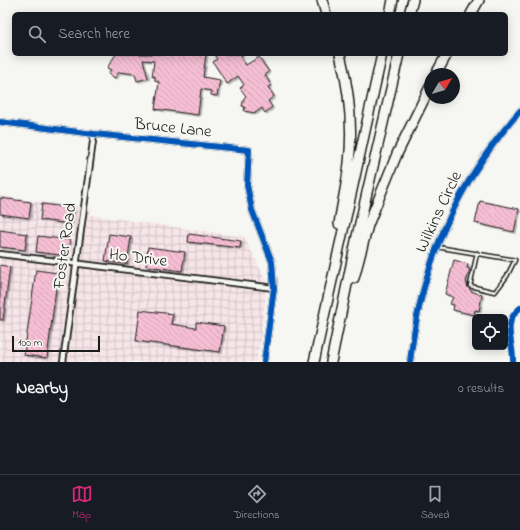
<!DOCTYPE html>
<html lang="en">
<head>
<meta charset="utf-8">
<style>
  body { margin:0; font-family:"Indie Flower",sans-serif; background:#242831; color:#f1f3f6 }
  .controls { position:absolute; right:12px; bottom:12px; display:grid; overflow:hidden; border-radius:6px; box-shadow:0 2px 10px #0003 }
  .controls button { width:36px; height:36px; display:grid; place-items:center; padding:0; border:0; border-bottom:1px solid #363941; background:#171b24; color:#f1f3f6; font:20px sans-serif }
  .compass { position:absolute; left:424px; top:68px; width:36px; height:36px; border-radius:50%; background:#171b24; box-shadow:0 2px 10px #0003; rotate:52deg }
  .scale { position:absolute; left:12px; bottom:10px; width:88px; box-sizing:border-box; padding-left:4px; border:2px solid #1c1c1c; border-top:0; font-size:11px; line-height:14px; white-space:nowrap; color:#1c1c1c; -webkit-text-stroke:3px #f6f6f2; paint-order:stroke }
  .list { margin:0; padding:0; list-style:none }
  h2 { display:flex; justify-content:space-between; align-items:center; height:52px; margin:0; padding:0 16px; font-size:17px }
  h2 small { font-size:13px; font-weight:400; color:#9ea1a6 }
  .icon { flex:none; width:22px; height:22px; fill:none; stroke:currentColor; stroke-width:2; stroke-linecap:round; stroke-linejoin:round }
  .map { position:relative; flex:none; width:520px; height:362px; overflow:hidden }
  .search { position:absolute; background:#171b24; box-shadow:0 2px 10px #0003; left:12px; right:12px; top:12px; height:44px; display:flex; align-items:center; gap:10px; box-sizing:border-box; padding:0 14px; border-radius:6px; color:#9ea1a6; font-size:15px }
  .sheet { height:112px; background:#171b24 }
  nav { display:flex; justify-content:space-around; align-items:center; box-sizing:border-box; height:56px; border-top:1px solid #363941; background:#171b24; font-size:11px; color:#9ea1a6 }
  nav a { display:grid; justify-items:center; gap:2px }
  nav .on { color:#db2777 }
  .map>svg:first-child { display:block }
  .industrial { fill:url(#industrial-grid) }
  .building { fill:url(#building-back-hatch); stroke:#1c1c1c; filter:url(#shadow) }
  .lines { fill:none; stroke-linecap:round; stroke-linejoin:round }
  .lane-casing { stroke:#1c1c1c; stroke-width:5.5 }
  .street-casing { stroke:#1c1c1c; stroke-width:8 }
  .highway-casing { stroke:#1c1c1c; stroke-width:12 }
  .lane { stroke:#f6f6f2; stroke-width:2.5 }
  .street { stroke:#f6f6f2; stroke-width:4.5 }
  .highway { stroke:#f6f6f2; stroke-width:9 }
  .cycleway-casing { stroke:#f6f6f2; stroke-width:8 }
  .cycleway { stroke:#0057b8; stroke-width:6 }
  .labels { text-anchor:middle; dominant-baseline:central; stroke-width:4; stroke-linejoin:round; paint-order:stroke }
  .street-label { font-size:17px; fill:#1c1c1c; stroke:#f6f6f2 }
</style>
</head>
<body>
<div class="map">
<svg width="520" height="362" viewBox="0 0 520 362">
  <defs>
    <pattern id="industrial-grid" width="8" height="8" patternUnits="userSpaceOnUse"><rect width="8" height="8" fill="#f6e5e9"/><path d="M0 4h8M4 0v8" fill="none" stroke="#d2c4c7"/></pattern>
    <pattern id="building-back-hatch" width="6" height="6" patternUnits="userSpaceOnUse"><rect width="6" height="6" fill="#f6bed4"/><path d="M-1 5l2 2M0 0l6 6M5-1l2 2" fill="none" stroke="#d2a3b5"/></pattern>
    <filter id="shadow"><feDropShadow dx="2" dy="1.5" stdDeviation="0" flood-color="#0004"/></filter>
  </defs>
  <rect width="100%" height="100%" fill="#f6f6f2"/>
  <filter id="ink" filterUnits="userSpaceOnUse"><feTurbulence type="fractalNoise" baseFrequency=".025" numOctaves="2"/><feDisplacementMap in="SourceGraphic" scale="8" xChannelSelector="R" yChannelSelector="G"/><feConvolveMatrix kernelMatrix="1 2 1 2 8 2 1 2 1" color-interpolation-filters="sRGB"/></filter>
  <g filter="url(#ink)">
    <path class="industrial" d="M0,196l91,13 -1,6 154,22 22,44v14l-9,67h-257z"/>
    <path class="building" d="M116,54h90l-3,23 17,3 -3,16 -6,-1v-4l-10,-2 -3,26 -43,-6 4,-27 -4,-1v-5l-3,1 2,-16 -11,-1 5,18 -11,3 -2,-7 -16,-2 -4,6 -7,-4 3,-4 -4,-2z
      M214,54h28l-1,4 5,7 13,-8 10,15 -4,3 6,10 -3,2 6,9 -6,5 4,6 -7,6 -3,-5 -7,5 -11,-2 1,-4 -3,-1 2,-8 2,-2 -6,-8 4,-3 -6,-9 -11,8 -14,-22 4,-3z
      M0,198l31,4 -2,16 -29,-4z
      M480,201l39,8 -5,23 -39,-9z
      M42,204l31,4 -2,16 -31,-4z
      M0,230l27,4 -2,16 -25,-3z
      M109,234l22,3 -4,27 -22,-3z
      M189,234l52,7 -1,7 -52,-6z
      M38,236l32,4 -3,16 -31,-4z
      M148,247l37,5 -3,19 -36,-5z
      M454,260l14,4 -1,4 3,1 -4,13 2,5 3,4 11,4 -3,16 -4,-1 -1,5 -21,-5 1,-5 -4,-1 3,-7 -8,-3z
      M0,265l10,2 -7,53h-3z
      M36,270l22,3 -11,85 -23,-3z
      M140,310l33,4 -2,10 25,4v-6l28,4 -4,26 -84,-11z"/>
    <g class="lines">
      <g class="lane-casing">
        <path id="lane" d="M437,247l78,13 -8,16 -12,16 -25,-6 7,-33"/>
      </g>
      <g class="street-casing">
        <path id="street" d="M0,122l94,12 155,16 -2,35 5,25 20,52 2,26 -10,74
          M0,254l274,34
          M63,362l31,-228
          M410,362c11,-97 45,-177 110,-251"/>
      </g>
      <g class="highway-casing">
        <path id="highway" d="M322,0l4,14
          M390,14l3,-14
          M409,14l4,-14
          M471,14l8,-14
          M436,74l11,-20
          M339,224c3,-20 8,-41 10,-61 4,-36 0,-74 -9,-109
          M354,278l14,-53 29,-71 33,-67
          M314,362l68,-308
          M331,362l26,-126 42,-182"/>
      </g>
      <use href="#lane" class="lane"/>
      <use href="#street" class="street"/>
      <use href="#highway" class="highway"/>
      <g class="cycleway-casing">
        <path id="cycleway" d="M0,122l94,12 155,16 -2,35 5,25 20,52 2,26 -10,74
          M410,362c11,-97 45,-177 110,-251
          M513,362c1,-20 -12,-39 7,-54"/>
      </g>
      <use href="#cycleway" class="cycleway"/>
    </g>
  </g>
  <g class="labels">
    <g class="street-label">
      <text transform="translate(173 128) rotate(6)">Bruce Lane</text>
      <text transform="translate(439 212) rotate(-65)">Wilkins Circle</text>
      <text transform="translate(65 246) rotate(-82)">Foster Road</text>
      <text transform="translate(138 258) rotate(7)">Ho Drive</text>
    </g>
  </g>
</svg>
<div class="controls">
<button><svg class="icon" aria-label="locate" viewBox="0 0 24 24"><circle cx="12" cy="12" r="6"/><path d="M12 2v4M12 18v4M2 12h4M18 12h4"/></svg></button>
</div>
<svg class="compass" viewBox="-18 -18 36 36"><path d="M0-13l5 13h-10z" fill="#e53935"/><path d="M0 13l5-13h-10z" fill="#9ea1a6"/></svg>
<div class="scale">100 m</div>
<div class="search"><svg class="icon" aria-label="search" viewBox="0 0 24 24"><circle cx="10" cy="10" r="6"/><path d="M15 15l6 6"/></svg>Search here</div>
</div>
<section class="sheet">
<h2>Nearby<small>0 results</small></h2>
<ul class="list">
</ul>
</section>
<nav>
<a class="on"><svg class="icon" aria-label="map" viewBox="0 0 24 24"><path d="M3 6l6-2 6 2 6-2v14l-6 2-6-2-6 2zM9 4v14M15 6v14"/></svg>Map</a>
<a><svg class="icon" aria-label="directions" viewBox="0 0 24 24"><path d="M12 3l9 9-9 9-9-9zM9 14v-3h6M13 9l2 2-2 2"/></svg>Directions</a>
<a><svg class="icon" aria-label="saved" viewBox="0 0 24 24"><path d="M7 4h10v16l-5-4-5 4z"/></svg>Saved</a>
</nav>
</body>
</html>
